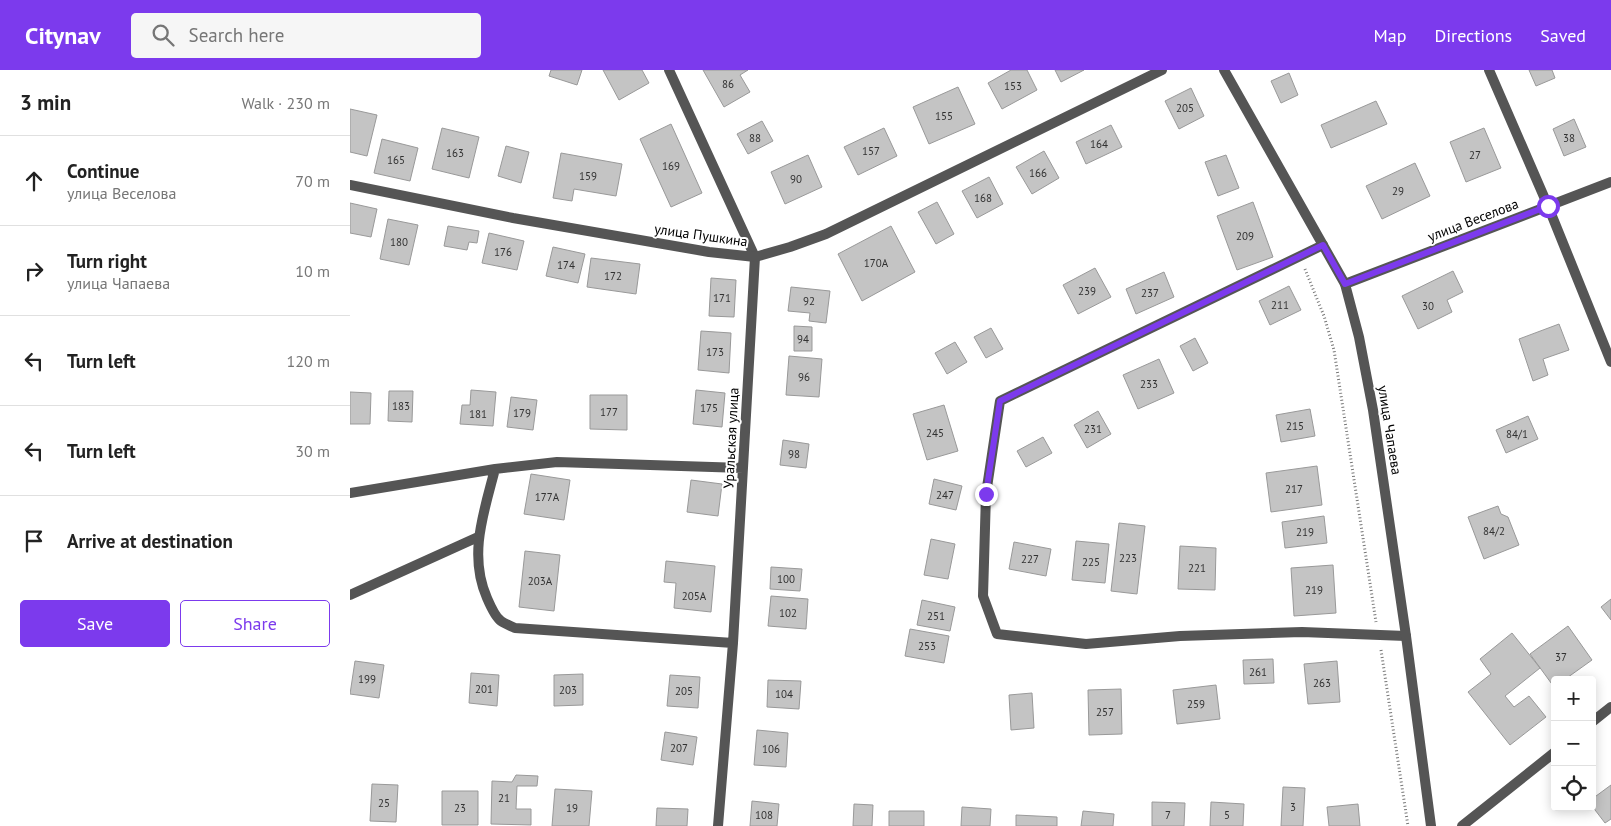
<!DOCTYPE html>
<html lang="en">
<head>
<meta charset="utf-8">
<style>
  body { margin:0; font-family:"PT Sans",sans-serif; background:#f6f6f6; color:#222 }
  .controls { position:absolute; right:15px; bottom:15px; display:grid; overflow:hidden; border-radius:5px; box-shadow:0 2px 12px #0003 }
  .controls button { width:45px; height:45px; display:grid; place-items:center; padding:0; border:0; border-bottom:1px solid #e0e0e0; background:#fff; color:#222; font:25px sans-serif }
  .stop { position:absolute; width:15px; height:15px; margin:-11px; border:4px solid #7c3aed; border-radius:50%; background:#fff }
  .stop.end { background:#7c3aed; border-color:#fff; box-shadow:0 1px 5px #0008 }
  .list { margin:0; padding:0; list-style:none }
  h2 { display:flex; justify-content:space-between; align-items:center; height:65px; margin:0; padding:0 20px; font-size:21px }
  h2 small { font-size:16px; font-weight:400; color:#767676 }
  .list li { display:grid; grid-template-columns:32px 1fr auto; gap:15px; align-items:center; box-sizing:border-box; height:90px; padding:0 20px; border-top:1px solid #e0e0e0 }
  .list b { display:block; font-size:19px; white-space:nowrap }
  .list p { margin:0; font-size:16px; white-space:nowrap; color:#767676 }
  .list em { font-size:16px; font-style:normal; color:#767676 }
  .actions { display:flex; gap:10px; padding:15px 20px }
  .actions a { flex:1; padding:11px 0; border:1px solid #7c3aed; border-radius:5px; text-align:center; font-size:18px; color:#7c3aed }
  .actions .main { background:#7c3aed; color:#fff }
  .icon { flex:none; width:28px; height:28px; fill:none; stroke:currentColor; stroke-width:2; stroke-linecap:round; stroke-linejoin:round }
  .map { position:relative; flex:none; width:1261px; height:756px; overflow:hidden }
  header { display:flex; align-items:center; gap:30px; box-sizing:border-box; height:70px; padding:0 25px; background:#7c3aed; color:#fff }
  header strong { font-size:24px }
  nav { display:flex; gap:28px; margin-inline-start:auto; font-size:18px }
  .search { width:350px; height:45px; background:#f6f6f6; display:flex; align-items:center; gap:12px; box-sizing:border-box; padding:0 18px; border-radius:5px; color:#767676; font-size:19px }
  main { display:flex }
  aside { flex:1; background:#fff }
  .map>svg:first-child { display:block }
  .building { fill:#c4c4c4; stroke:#999 }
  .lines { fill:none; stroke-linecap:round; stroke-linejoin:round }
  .path { stroke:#777; stroke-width:3; stroke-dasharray:1 2.5; stroke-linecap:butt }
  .minor { stroke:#555; stroke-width:10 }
  .tertiary { stroke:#555; stroke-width:10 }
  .route { stroke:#7c3aed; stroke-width:6 }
  .labels { text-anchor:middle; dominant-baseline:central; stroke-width:4; stroke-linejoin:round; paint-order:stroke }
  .number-label { font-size:11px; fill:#313131 }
  .street-label { font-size:14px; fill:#000; stroke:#fff }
</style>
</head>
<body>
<header>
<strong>Citynav</strong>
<div class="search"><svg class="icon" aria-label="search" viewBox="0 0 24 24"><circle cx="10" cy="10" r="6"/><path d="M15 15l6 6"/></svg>Search here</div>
<nav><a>Map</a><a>Directions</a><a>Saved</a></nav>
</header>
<main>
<aside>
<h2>3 min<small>Walk · 230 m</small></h2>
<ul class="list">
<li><svg class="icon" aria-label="ahead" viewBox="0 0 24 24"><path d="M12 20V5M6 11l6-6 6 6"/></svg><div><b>Continue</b><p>улица Веселова</p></div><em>70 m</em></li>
<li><svg class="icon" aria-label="right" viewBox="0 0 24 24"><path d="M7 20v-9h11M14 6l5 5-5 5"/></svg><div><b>Turn right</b><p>улица Чапаева</p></div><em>10 m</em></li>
<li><svg class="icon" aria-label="left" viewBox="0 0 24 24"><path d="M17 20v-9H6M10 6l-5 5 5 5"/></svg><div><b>Turn left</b></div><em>120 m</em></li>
<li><svg class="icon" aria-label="left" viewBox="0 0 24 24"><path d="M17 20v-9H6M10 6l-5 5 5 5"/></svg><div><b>Turn left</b></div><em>30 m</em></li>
<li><svg class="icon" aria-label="arrive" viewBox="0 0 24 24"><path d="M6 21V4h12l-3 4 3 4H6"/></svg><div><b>Arrive at destination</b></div></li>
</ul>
<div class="actions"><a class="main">Save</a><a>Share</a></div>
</aside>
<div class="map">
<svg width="1261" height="756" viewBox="0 0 1261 756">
  <rect width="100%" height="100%" fill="#fff"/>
  <path class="building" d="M201,0h31l-5,15 -28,-9z
    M253,0h39l7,13 -30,17z
    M353,0h45l-8,5 10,17 -26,15z
    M661,0h16l10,20 -35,19 -14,-26z
    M705,0h29l-23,12z
    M1179,0h23l3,8 -19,8z
    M939,3l9,22 -17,8 -10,-22z
    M608,17l17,37 -46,20 -16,-37z
    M841,18l13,28 -25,13 -14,-28z
    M1026,31l11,23 -56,24 -10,-23z
    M0,39l27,6 -10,41 -17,-4z
    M1224,49l12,28 -22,9 -11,-27z
    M412,51l11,20 -25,13 -11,-20z
    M321,54l31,69 -31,14 -31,-68z
    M761,55l11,22 -36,17 -10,-22z
    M92,58l37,9 -10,41 -37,-9z
    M534,58l13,28 -39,19 -14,-28z
    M1134,58l17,40 -35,14 -16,-40z
    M32,69l36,9 -8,33 -36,-8z
    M156,76l23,6 -8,31 -23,-7z
    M694,81l15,27 -27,16 -16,-27z
    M211,83l61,11 -6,32 -42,-7 -2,12 -19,-3z
    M458,85l14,32 -37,17 -14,-32z
    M876,85l13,33 -21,8 -13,-34z
    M1065,93l15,33 -48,23 -16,-33z
    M639,107l14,27 -26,14 -15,-27z
    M587,132l17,32 -18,10 -18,-32z
    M903,132l20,55 -36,13 -20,-54z
    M0,133l27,6 -6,28 -21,-4z
    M38,149l30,6 -9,40 -29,-6z
    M98,156l31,5 -2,12 -8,-1 -2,8 -23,-4z
    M541,156l24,46 -53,29 -24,-47z
    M139,163l35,8 -7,29 -35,-7z
    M203,177l32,7 -7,29 -32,-7z
    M241,188l49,6 -4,30 -49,-7z
    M745,198l16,29 -33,17 -15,-29z
    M1103,201l10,21 -16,8 5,12 -34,17 -16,-33z
    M814,202l10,25 -38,17 -10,-25z
    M361,208l25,2 -2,37 -25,-1z
    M939,216l12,24 -31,15 -11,-24z
    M441,217l39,4 -4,32 -17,-2 1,-8 -22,-2z
    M1209,254l10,26 -26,9 5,16 -15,6 -14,-42z
    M444,256l18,1v24h-18z
    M641,258l12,21 -17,9 -12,-21z
    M351,261l30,2 -2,40 -31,-3z
    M845,268l13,25 -15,8 -13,-25z
    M605,272l12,20 -20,12 -12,-21z
    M439,286l33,3 -3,38 -33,-2z
    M809,289l15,34 -36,16 -15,-34z
    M121,320l25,2 -3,34 -33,-2 2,-19h8z
    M346,320l29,3 -3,34 -29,-3z
    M39,321h24l-1,31 -24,-1z
    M0,322l21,1 -1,31h-20z
    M240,325h37v35l-37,-1z
    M161,327l26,3 -4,30 -26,-3z
    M594,335l14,46 -31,9 -14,-46z
    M960,339l5,27 -34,6 -5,-27z
    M748,341l13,23 -24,14 -13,-23z
    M1178,346l10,23 -32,14 -10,-23z
    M693,367l9,16 -26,14 -9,-16z
    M433,370l26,4 -3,24 -26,-3z
    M967,396l5,39 -51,7 -5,-39z
    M181,404l39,6 -6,40 -40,-6z
    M584,409l28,7 -6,24 -27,-6z
    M341,410l31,4 -4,32 -31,-4z
    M1148,436l3,8 7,3 11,28 -35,14 -16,-42z
    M974,446l3,27 -42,5 -3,-26z
    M769,453l26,3 -8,68 -26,-3z
    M581,469l24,5 -7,35 -24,-4z
    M726,471l33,3 -4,39 -33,-3z
    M664,472l37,7 -5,27 -37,-7z
    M830,476l36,2 -1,42 -37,-1z
    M175,481l35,4 -6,56 -35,-4z
    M316,491l49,5 -4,46 -37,-4 2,-25 -12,-1z
    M983,495l3,48 -42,3 -3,-48z
    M421,497l31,2 -2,22 -30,-2z
    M421,526l37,3 -2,30 -38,-3z
    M1261,529v21l-10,-13z
    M572,530l33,7 -5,24 -33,-6z
    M1218,556l24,34 -28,20h-9l-1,7 -24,-33z
    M560,559l39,7 -5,27 -39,-7z
    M1162,563l28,35 -35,28 9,11 15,-11 17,21 -36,28 -42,-53 23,-18 -11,-15z
    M923,589l1,24 -30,1 -1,-24z
    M5,591l29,4 -5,33 -29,-4z
    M987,591l3,41 -32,2 -4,-40z
    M121,603l28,2 -2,31 -28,-3z
    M233,604v31l-29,1v-31z
    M320,605l30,2 -2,31 -31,-2z
    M418,610l33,1 -2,28 -32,-2z
    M866,615l4,34 -43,5 -4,-34z
    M771,619l1,45 -33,1 -1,-45z
    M682,623l2,35 -23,2 -2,-35z
    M407,660l31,3 -2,34 -32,-2z
    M315,662l32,5 -4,28 -32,-5z
    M166,705l22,1 -1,10h-20l-1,23h15v16l-40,-1 1,-43 20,1z
    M22,714l26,1 -2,37 -26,-1z
    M1261,715v34l-6,4 -13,-17v-7z
    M933,717l22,1 -2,38h-22z
    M205,719l37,2 -3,35h-37z
    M92,721h36v34h-36z
    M402,731l27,3 -2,22h-27z
    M802,732l33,1 -1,23h-32z
    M861,732l33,2 -1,22h-33z
    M504,734l19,1 -1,21h-19z
    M1008,734l2,22h-31l-2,-19z
    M612,737l29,2 -1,17h-29z
    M307,738l31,1 -1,17h-31z
    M539,741h35v15h-35z
    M733,741l31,3 -1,12h-32z
    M666,745l41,2v9h-41z"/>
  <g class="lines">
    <path class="path" d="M955,199l19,47 10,34 42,272
      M1031,580l27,176"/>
    <path class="minor" d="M319,0l86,187 -22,386 -15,183
      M1139,0l59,136 63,156
      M973,175l-323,156 -14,93 -3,102 14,38 89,10 94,-8 122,-4 104,4
      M995,214l266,-102
      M145,399c-11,43 -27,86 -8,129 3,7 8,19 14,23 4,3 10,5 14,7l218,15
      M0,423l145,-24 62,-7 186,6
      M0,525l128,-58
      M1242,652l19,-15
      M1112,756l93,-74"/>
    <path class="tertiary" d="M874,0l121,214 14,53 14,73 33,226 25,190
      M0,115l163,33 196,34 46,5 35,-10 36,-13 336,-164"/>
  </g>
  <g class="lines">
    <path class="route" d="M636,424l14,-93 323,-156 22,39 203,-78"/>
  </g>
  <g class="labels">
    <g class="number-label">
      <text x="378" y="14">86</text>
      <text x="663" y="16">153</text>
      <text x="835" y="38">205</text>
      <text x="594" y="46">155</text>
      <text x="405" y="68">88</text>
      <text x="1219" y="68">38</text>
      <text x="749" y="74">164</text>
      <text x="521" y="81">157</text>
      <text x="105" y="83">163</text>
      <text x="1125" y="85">27</text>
      <text x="46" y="90">165</text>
      <text x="321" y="96">169</text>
      <text x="688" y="103">166</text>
      <text x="238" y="106">159</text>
      <text x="446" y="109">90</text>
      <text x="1048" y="121">29</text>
      <text x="633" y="128">168</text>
      <text x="895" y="166">209</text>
      <text x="49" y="172">180</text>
      <text x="153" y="182">176</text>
      <text x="526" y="193">170А</text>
      <text x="216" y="195">174</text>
      <text x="263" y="206">172</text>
      <text x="737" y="221">239</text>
      <text x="800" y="223">237</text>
      <text x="372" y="228">171</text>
      <text x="459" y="231">92</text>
      <text x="930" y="235">211</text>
      <text x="1078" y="236">30</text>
      <text x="453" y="269">94</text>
      <text x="365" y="282">173</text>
      <text x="454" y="307">96</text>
      <text x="799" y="314">233</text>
      <text x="51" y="336">183</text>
      <text x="359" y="338">175</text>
      <text x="259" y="342">177</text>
      <text x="172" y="343">179</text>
      <text x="128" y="344">181</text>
      <text x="945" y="356">215</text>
      <text x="743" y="359">231</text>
      <text x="585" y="363">245</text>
      <text x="1167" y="364">84/1</text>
      <text x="444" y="384">98</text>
      <text x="944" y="419">217</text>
      <text x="595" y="425">247</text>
      <text x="197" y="427">177А</text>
      <text x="1144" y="461">84/2</text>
      <text x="955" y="462">219</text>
      <text x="778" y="488">223</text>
      <text x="680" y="489">227</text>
      <text x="741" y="492">225</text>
      <text x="847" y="498">221</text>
      <text x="436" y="509">100</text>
      <text x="190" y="511">203А</text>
      <text x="964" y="520">219</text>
      <text x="344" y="526">205А</text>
      <text x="438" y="543">102</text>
      <text x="586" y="546">251</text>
      <text x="577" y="576">253</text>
      <text x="1211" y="587">37</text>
      <text x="908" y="602">261</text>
      <text x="17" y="609">199</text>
      <text x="972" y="613">263</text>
      <text x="134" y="619">201</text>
      <text x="218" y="620">203</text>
      <text x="334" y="621">205</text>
      <text x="434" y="624">104</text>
      <text x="846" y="634">259</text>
      <text x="755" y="642">257</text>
      <text x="329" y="678">207</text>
      <text x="421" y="679">106</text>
      <text x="154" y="728">21</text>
      <text x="34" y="733">25</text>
      <text x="943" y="737">3</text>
      <text x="110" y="738">23</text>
      <text x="222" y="738">19</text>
      <text x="414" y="745">108</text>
      <text x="818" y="745">7</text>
      <text x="877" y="745">5</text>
    </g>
    <g class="street-label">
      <text transform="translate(1123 150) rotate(-21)">улица Веселова</text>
      <text transform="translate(351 165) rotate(8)">улица Пушкина</text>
      <text transform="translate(1040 360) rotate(81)">улица Чапаева</text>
      <text transform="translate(381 368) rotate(-87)">Уральская улица</text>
    </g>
  </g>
</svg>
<div class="controls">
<button>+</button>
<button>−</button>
<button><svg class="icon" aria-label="locate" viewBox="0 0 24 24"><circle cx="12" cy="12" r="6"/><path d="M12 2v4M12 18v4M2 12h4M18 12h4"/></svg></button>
</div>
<div class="stop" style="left:1198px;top:136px"></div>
<div class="stop end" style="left:636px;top:424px"></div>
</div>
</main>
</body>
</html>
